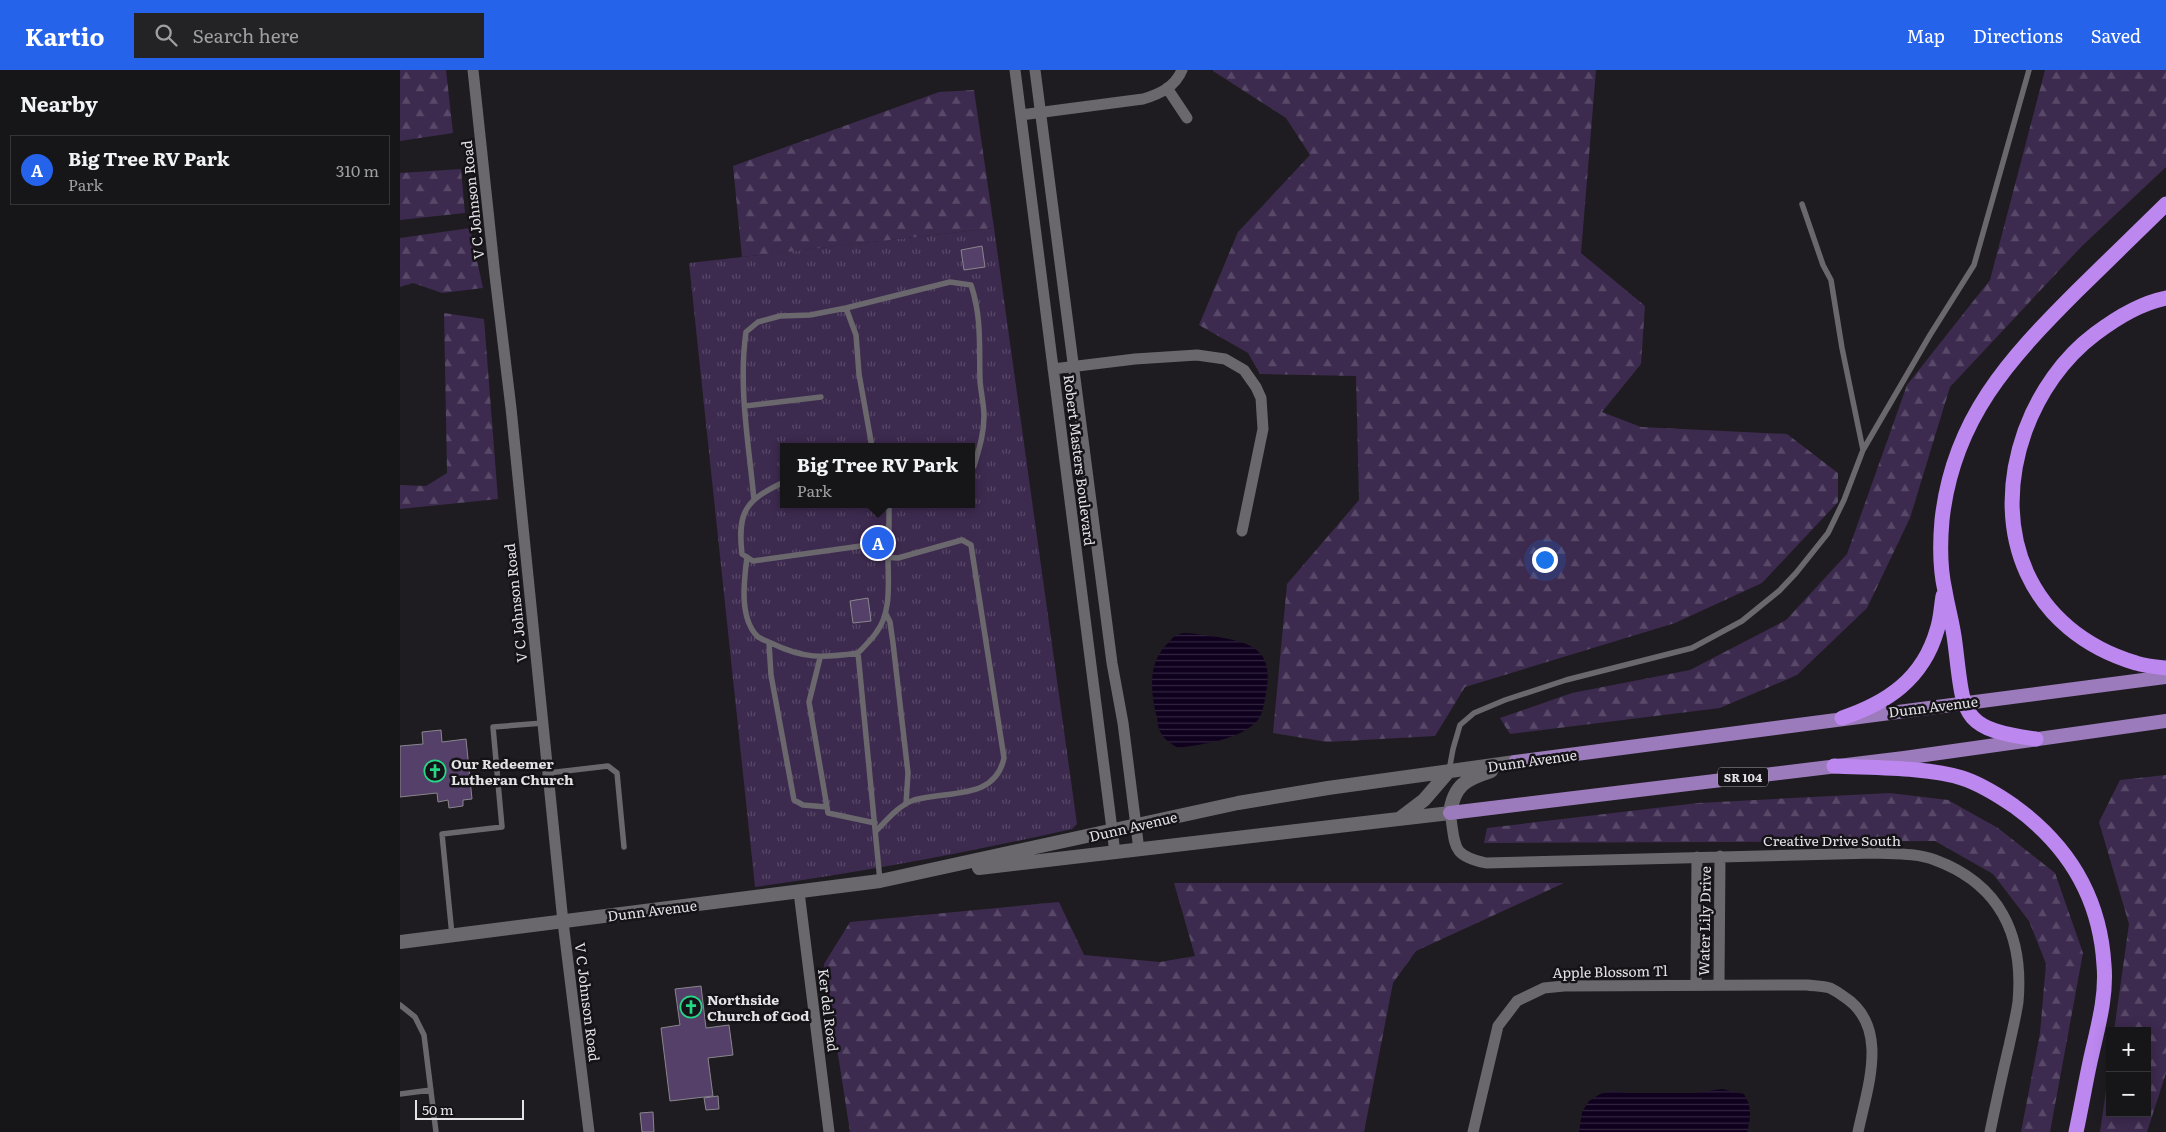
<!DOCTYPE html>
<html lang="en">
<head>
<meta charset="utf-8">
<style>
  body { margin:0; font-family:Literata,serif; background:#232225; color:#f1f3f6 }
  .controls { position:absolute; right:15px; bottom:15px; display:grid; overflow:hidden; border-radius:0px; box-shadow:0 2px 12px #0003 }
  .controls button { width:45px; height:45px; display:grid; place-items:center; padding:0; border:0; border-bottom:1px solid #353437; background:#161518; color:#f1f3f6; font:25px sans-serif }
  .scale { position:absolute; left:15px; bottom:12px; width:109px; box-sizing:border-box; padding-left:5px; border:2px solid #e3e2e5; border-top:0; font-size:14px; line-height:18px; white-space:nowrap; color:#e3e2e5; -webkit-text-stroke:4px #151317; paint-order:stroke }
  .you { position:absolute; left:1144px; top:489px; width:18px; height:18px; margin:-12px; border:4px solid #fff; border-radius:50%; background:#1a73e8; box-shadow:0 0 0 8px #1a73e833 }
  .badge { display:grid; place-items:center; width:32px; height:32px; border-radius:50%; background:#2563eb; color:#fff; font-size:16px; font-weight:700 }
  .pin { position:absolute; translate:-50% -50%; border:2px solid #fff; box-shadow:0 1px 5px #0006 }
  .popup { position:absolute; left:380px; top:373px; width:195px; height:65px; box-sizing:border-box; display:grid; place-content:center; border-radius:0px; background:#161518; filter:drop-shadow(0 1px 4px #0005); font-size:16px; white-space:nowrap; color:#9e9fa2 }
  .popup b { font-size:19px; color:#f1f3f6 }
  .popup::after { content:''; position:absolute; left:50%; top:100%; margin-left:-10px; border:10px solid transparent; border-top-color:#161518 }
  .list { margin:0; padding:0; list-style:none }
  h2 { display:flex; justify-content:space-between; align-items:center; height:65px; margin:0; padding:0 20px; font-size:21px }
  h2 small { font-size:16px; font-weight:400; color:#9e9fa2 }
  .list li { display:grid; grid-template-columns:32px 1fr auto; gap:15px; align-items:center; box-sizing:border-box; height:70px; margin:0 10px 10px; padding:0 10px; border:1px solid #353437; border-radius:0px }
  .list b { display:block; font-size:19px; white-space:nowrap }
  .list p { margin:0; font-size:16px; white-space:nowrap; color:#9e9fa2 }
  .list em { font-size:16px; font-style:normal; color:#9e9fa2 }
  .icon { flex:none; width:28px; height:28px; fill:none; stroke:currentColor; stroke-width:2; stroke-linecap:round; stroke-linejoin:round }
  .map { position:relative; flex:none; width:1766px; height:1062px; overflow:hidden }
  header { display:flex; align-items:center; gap:30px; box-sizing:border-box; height:70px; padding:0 25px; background:#2563eb; color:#fff }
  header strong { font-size:24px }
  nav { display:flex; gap:28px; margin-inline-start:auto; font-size:18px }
  .search { width:350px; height:45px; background:#232225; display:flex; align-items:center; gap:12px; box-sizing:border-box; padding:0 18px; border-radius:0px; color:#9e9fa2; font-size:19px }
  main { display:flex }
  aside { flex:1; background:#161518 }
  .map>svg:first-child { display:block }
  .grass { fill:url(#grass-tufts); fill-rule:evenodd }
  .forest { fill:url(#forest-firs) }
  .water { fill:url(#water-rules) }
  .building { fill:#544069; stroke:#89868c }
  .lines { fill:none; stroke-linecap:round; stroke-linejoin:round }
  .service { stroke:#6a686d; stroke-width:5.5 }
  .minor { stroke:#6a686d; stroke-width:11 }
  .secondary { stroke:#6a686d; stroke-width:14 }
  .primary { stroke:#9b7bbb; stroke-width:14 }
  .motorway { stroke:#bc87ef; stroke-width:15 }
  .labels { text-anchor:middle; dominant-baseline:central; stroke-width:5; stroke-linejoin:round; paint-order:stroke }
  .shield { fill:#151317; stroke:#a5a4a7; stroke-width:1 }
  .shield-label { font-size:12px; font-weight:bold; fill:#e3e2e5 }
  .street-label { font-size:14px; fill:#e3e2e5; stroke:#151317 }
  .poi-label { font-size:14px; font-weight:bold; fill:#e3e2e5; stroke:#151317; text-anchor:start }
</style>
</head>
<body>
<header>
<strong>Kartio</strong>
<div class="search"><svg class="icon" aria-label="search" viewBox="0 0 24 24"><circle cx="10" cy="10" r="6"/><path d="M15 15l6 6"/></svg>Search here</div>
<nav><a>Map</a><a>Directions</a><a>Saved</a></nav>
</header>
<main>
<aside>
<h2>Nearby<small></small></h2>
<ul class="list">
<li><span class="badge">A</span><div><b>Big Tree RV Park</b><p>Park</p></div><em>310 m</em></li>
</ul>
</aside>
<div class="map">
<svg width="1766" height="1062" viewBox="0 0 1766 1062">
  <defs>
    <pattern id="grass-tufts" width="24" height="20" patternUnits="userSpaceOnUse" patternTransform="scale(1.25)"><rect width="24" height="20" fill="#3d2a4f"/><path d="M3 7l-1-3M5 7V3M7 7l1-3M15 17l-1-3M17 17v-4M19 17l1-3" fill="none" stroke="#594968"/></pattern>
    <pattern id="forest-firs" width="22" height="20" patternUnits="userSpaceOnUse" patternTransform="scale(1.25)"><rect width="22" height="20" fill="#3d2a4f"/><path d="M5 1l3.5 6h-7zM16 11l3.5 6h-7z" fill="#594968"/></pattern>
    <pattern id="water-rules" width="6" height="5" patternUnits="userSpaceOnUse" patternTransform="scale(1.25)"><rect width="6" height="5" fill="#0f001e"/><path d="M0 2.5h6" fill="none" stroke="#32253f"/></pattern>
  </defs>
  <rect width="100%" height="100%" fill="#1e1c20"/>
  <path class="grass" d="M594,158l83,596 -5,5c-106,24 -209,43 -317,58l-66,-624zM384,377h188v57h-188z"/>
  <path class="forest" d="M0,0h46l7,63 -53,8z
    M813,0h383l-15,183 64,53 -4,58 -39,48 39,15 146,7 51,39v29l-76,81 -87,40 -210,64 -30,49 -108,6 -54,-9 14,-149 72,-84 -3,-124 -96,-2 -12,-21 -49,-28 39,-93 72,-77 -24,-37 -73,-47z
    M1645,0h121v97l-85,80 -131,140 -40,131 -43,90 -70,67 -77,33 -210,26 -10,-16 72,-25 118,-23 96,-50 61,-66 60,-169 83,-105z
    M574,20l20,138 -252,29 -9,-91 206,-74z
    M61,99l4,44 -65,7v-47z
    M70,158l13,60 -41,5 -29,-10 -13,4v-49z
    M44,243l40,6 14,180 -98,10v-24l26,1 21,-13z
    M1766,705v298l-19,59h-47l10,-69v50h37v-82h-33l15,-107 -30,-102 21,-42z
    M1490,723l58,7 50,28 57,45 28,80 -33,179h-29l19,-99 6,-69 -17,-43 -36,-47 -58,-33 -451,2 3,-15 211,-25z
    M774,813h390l-148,68 -23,32 -29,149h-514l-26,-168 26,-42 209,-20 25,53 76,7 35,-6z"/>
  <path class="water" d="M784,563c12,0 23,3 34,4 36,6 56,14 48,56 -2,11 -3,24 -12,31 -20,17 -51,20 -76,24 -6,-4 -14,-8 -17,-15 -3,-4 -3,-10 -4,-15 -6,-24 -10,-53 9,-73 8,-7 6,-10 18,-12z
    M1322,1019l22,5c8,12 7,24 3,38h-168l3,-20 7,-11 11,-7 12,-3 17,2h66z"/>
  <path class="building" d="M582,176l3,21 -21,3 -3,-20z
    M468,528l3,23 -18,2 -3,-22z
    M41,660l1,12 24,-3 6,60 -9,1v6l-14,2 -1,-8 -10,2 -1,-9 -37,4v-51l23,-2 -1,-12z
    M301,916l5,42 23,-3 4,30 -25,3 5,38 -43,5 -9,-73 19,-3 -5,-36z
    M318,1026l1,13 -13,1 -2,-12z
    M253,1042l1,20h-12l-2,-19z"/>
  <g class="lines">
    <path class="service" d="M1402,134l21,61 8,15 11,68 21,102
      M446,238l10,27 3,39 13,73
      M345,336l76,-9
      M384,412c-38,18 -47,29 -42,72l11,7 108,-15 13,3 10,8 14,1 64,-18 9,5 33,213c-9,43 -57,32 -90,42 -15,5 -27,20 -38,31
      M354,430c-5,-55 -16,-113 -8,-168l12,-10 22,-6 30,-1 36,-7 104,-26 21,3c11,32 8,64 9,96 1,12 4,24 4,35 0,18 -5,33 -10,50l-2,2
      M347,487c-3,24 -8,60 10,79 3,3 10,5 14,7 33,16 51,15 87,10 6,-6 13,-13 18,-20 16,-21 12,-51 12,-75
      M484,487l5,-17v-36
      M486,544l4,8 3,21 15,130 -2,31
      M369,573l2,32 23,125 9,5 24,2
      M458,583l22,228
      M420,588l-11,44 19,111 47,10
      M1049,701l4,-22 7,-24 14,-12 31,-13 61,-20 126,-32 50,-27 37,-30 17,-18 32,-40 16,-33 19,-50 67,-115 44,-70 55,-195
      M148,703l60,-7 9,7 7,74
      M52,865l-10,-101 60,-7 -9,-100 50,-4
      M0,935l15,12 9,18 12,97
      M0,1024l31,-4"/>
    <path class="minor" d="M73,0l22,206 16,132 52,514 26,210
      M615,0l100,783
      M635,0l77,593 11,60 16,127
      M767,18l20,30
      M621,45l122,-16c17,-5 32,-12 39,-29
      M653,299l82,-10 62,-4 28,4 19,11 12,17 5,11 2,31 -21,102
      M1050,743c6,33 0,42 36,50l389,-10c19,1 42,0 60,7 65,24 89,75 83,142 -2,14 -6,30 -9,44 -7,29 -13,57 -19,86
      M399,822l30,240
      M1296,915l1,-128
      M1319,915l1,-129
      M1073,1062l25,-106 19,-25 27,-13 20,-2 243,-1c7,1 16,1 23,3 4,2 9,5 13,8 48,30 24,92 15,136"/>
    <path class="secondary" d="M999,749l25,-19 25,-29
      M579,798l471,-55c4,-28 16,-34 41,-42
      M0,872l480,-61 358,-78 90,-15 187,-26"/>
    <path class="primary" d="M1115,692l651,-85
      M1050,743l454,-55 262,-37"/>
    <path class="motorway" d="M1766,228c-25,5 -50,20 -71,36 -32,24 -56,59 -70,97 -36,101 4,200 111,232 9,3 20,4 30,5
      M1442,648c45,-15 81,-39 95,-88 4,-11 4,-23 6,-34
      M1636,669c-78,-10 -72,-26 -81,-96 -2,-18 -7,-34 -10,-52 -5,-22 -5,-49 -3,-71 11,-101 67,-161 135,-229 30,-29 59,-58 89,-87
      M1434,696c36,2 94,1 128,12 19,6 36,17 52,28 54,39 86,91 90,159 3,32 -7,65 -14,97 -5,23 -9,47 -14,70"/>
  </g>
  <defs>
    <g id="church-ring" transform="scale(1.125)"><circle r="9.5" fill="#151317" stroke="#25d886" stroke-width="1.5"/><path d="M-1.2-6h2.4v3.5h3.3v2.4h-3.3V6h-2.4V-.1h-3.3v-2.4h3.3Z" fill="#25d886"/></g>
  </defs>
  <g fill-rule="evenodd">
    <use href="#church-ring" x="35" y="701"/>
    <use href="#church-ring" x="291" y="937"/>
  </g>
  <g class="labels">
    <rect class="shield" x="1318" y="697.5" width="50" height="19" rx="4"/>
    <g class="shield-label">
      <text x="1343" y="707">SR 104</text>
    </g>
    <g class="street-label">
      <text transform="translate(72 130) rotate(-96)">V C Johnson Road</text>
      <text transform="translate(680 390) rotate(83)">Robert Masters Boulevard</text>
      <text transform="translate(115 533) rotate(-96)">V C Johnson Road</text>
      <text transform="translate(1533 636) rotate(-7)">Dunn Avenue</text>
      <text transform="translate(1132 690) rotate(-8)">Dunn Avenue</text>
      <text transform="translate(733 756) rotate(-13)">Dunn Avenue</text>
      <text x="1432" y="770">Creative Drive South</text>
      <text transform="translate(252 840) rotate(-7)">Dunn Avenue</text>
      <text transform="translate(1304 851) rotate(-89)">Water Lily Drive</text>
      <text transform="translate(1210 901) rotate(-1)">Apple Blossom Tl</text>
      <text transform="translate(188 932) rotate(83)">V C Johnson Road</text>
      <text transform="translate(429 940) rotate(83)">Ker del Road</text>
    </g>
    <g class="poi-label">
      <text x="51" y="693">Our Redeemer<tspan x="51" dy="16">Lutheran Church</tspan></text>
      <text x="307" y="929">Northside<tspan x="307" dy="16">Church of God</tspan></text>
    </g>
  </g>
</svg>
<div class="controls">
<button>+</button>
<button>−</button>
</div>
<div class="scale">50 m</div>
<div class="you"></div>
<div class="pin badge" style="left:478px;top:473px">A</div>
<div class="popup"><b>Big Tree RV Park</b>Park</div>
</div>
</main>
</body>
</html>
